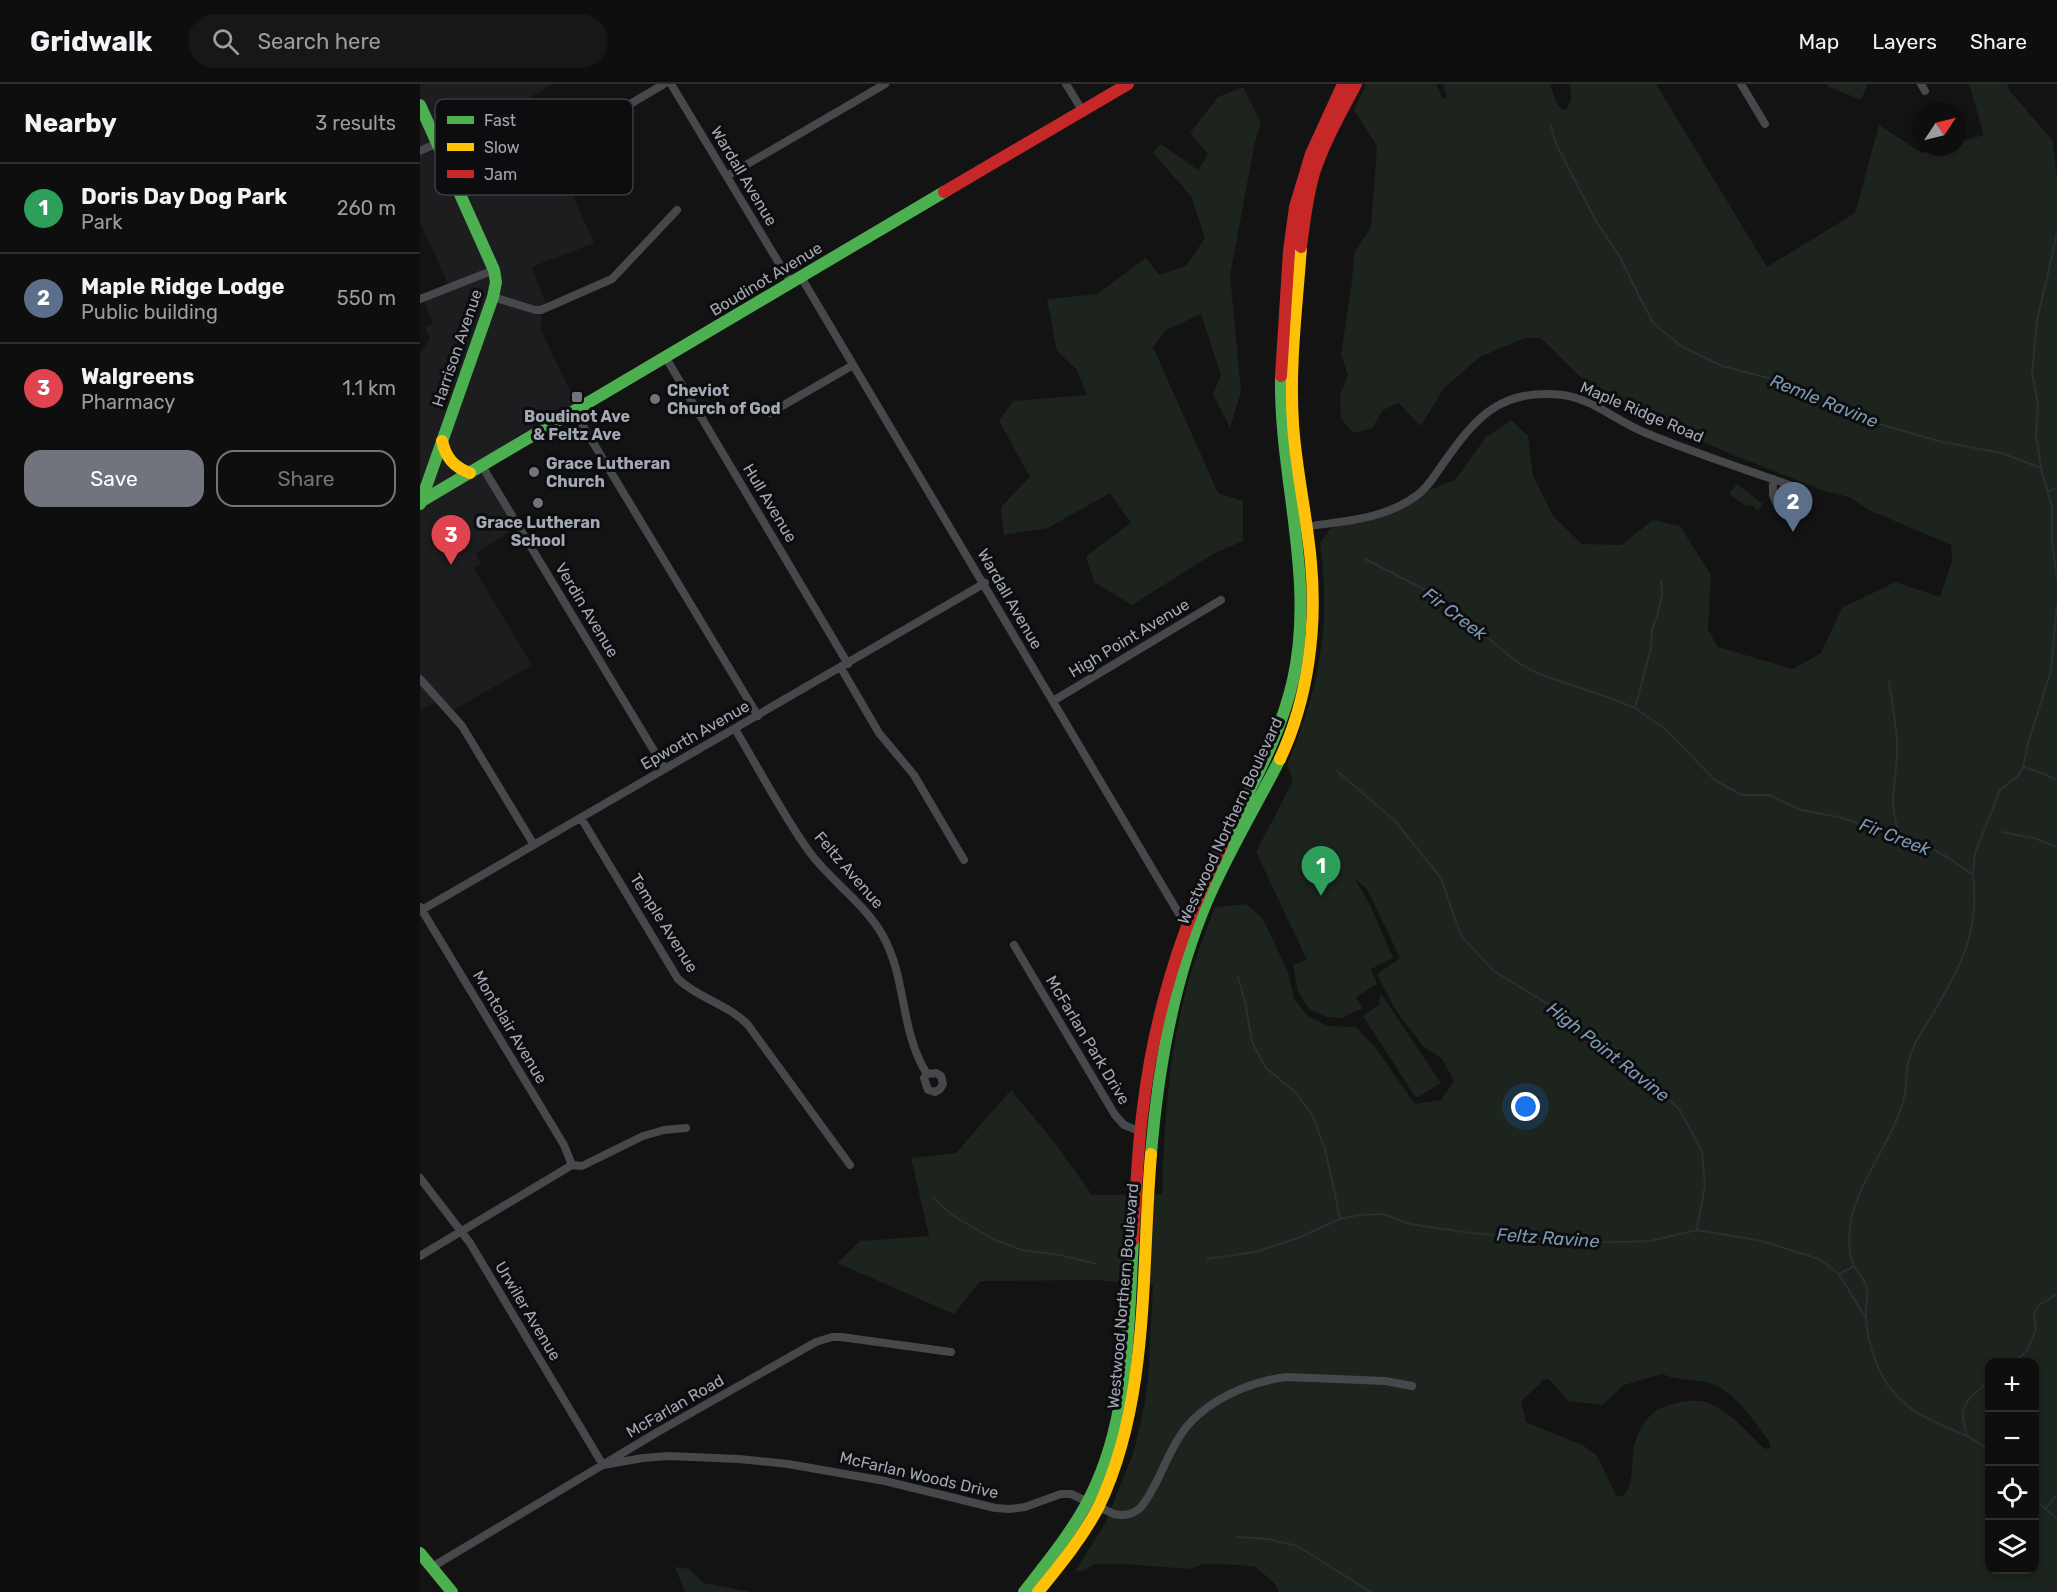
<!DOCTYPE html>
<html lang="en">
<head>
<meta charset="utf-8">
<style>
  body { margin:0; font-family:Rubik,sans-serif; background:#171717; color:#f1f3f6 }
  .controls { position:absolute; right:18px; bottom:18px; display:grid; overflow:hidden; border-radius:12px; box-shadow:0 3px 9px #0003 }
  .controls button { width:54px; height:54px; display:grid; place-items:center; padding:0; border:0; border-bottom:2px solid #2e2e2e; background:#0e0e0e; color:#f1f3f6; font:30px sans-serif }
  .compass { position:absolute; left:1493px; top:18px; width:54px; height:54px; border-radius:50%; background:#0e0e0e; box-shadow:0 3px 9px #0003; rotate:55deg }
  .you { position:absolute; left:1106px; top:1023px; width:21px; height:21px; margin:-15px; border:4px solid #fff; border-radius:50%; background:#1a73e8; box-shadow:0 0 0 9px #1a73e833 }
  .badge { display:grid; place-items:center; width:39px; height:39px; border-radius:50%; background:#71747c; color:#fff; font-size:20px; font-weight:700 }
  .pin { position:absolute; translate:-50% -50px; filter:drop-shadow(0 2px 3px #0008) }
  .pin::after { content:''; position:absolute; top:32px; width:21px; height:18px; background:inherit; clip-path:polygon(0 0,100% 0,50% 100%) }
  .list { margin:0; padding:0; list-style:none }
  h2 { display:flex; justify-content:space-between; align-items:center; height:78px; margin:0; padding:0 24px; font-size:26px }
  h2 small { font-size:20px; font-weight:400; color:#9b9c9e }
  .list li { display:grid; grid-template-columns:39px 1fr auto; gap:18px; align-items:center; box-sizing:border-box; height:90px; padding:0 24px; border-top:2px solid #2e2e2e }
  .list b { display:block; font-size:22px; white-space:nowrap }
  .list p { margin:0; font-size:20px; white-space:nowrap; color:#9b9c9e }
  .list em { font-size:20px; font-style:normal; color:#9b9c9e }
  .actions { display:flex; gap:12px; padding:18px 24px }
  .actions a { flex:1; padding:14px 0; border:2px solid #71747c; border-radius:18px; text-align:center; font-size:21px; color:#71747c }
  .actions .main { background:#71747c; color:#fff }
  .icon { flex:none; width:33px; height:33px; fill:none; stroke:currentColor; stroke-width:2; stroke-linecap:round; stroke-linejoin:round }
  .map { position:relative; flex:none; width:1637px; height:1508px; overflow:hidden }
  header { display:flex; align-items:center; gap:36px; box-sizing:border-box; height:84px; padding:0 30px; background:#0e0e0e; border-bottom:2px solid #2e2e2e }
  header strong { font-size:28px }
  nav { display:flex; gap:33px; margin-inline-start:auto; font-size:21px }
  .search { width:420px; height:54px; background:#171717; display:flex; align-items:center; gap:15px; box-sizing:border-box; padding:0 21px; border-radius:33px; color:#9b9c9e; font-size:22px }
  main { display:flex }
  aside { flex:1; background:#0e0e0e }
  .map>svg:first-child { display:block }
  .built { fill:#1d1d1f }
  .green { fill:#1d231d; fill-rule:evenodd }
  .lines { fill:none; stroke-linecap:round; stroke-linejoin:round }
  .stream { stroke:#283036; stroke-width:2 }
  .street { stroke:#47484c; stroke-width:8 }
  .fast { stroke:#4caf50; stroke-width:12 }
  .slow { stroke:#ffc107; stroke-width:12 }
  .jam { stroke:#c62828; stroke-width:12 }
  .poi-dot { fill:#71747c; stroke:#0d0d0f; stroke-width:2 }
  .labels { text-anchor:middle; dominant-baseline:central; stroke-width:6; stroke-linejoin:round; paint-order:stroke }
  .street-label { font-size:16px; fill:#a3a9b4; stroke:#0d0d0f }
  .poi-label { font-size:16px; font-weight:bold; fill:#a3a9b4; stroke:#0d0d0f; text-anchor:start }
  .water-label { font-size:18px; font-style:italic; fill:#7a99b0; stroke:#0d0d0f }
  .key { fill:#0d0d0f; stroke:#3a3c41; stroke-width:1.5 }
  .key-label { font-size:16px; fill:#a3a9b4 }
</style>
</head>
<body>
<header>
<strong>Gridwalk</strong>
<div class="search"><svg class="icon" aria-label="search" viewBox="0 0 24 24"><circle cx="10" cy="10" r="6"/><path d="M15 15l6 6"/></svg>Search here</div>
<nav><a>Map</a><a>Layers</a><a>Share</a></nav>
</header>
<main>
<aside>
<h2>Nearby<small>3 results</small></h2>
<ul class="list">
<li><span class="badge" style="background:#2e9e5b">1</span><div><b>Doris Day Dog Park</b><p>Park</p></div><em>260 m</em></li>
<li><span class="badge" style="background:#5c6f8a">2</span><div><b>Maple Ridge Lodge</b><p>Public building</p></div><em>550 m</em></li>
<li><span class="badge" style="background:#e0444e">3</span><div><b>Walgreens</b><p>Pharmacy</p></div><em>1.1 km</em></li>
</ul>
<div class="actions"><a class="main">Save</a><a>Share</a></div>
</aside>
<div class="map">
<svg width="1637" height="1508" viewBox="0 0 1637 1508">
  <rect width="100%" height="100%" fill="#131313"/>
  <path class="built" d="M0,0h132l-23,14 65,145 -62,24 15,41 -6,2v21l38,77 -97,58 36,60 -42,28 5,9 -7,5 58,97 -82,47 -11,-12 -19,11v-357l10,-15 -5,-12 8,-3 -10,-26 26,-12 -29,-64z"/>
  <path class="green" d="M946,0h70l6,13 4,2 1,-3 -4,-12h107l7,20 6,6 4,-1 4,-10 -1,-15h86l111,183 88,-54 24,-88 43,28 20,-6h16v-5l26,-7 -15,-51h38l2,6 44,51 4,37v1414h-778l-4,-8 -19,-17 -17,-2 -35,-1 -14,5 -67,-5h-28l-12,7h-8l30,-47 28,-70 11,-47 4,-26 5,-96 -57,-5 -116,1 -26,33 -117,-51 23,-22 69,-5 -18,-78 45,-5 55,-63 44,53 37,52 70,-1c2,-70 7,-147 27,-214 7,-25 17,-49 26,-73l31,-3 17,15 25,53 6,27 15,18 19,9 28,1 19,20 40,57 26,-4 13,-19 -12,-22 -19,-13 -27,-35 -19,-37 23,-16 -33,-69 -12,-10 16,28 22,51 -22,11 6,15 -21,13 7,11 -21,10 -16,-1 -17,-8 -11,-17 -5,-27 14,-5 -51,-108 37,-71 -6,-16c23,-53 39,-112 37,-171 0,-17 -2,-34 -4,-51l10,-14 125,-49 31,-43 26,-17 16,16 5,40 20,40 29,28 39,1 32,-25 27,6 31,49 -3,55 10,17 75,22 28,-16 21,-45 53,-26 45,15 12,-36 -1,-16 -80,-34 -22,-14 -25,-6 -98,-39 -131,-61 -54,-53h-16l-45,19 -36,31 -23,38 -22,-23 -16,7 -11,18 -18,5 -13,-14 -1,-24 8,-20 -7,-20 10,-67 4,-37 16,-24 6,-81 -23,-36zM1570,1278h44v208h-44zM1242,1290c19,8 32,4 50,10 23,8 44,39 58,59v5l-5,1c-17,-16 -34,-37 -57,-46 -13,-6 -46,1 -56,11 -9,8 -15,20 -18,32 -3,16 1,40 -12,51l-6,-2 -19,-39 -13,-10 -58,-24 -5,-20c7,-10 16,-12 22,-22l6,-1 19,22 34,4 22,-20z
    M1407,0h41l-7,16 -32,-13z
    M823,3l18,36 -6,19 -25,133 11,116 -11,37 -17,-34 8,-19 -20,-61 -35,16 -13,17 65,146 25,8v40l-30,13 -81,51 -38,-23 -8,-26 45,-33 -21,-30 -62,35 -44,7 -3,-28 29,-30 -31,-56 14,-20 74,-6 -10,-25 -20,-19 -10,-52 50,-5 49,-36 13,17 27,-9 19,-28 -14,-42 -38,-43 8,-9 37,26 10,-16 -18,-21 28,-36z
    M1317,400l26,20 -5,7 -7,-6 -5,1 -17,-12z
    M962,911l59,88 -25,15 -53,-82 17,-12 -1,-7z
    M255,1483l14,2 15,14 47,9h-66z"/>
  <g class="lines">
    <path class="stream" d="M1131,42l5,18 40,77 24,36 19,39 15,28 27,22 41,20 58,15 75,36 87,25 60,11 39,15 11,40v30l5,42
      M1621,383l-5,-32 2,-31 -6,-31 5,-52 20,-88
      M1627,408l10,-4
      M945,475l72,37 80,66 22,12 68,23 28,11 29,20 52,53 26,14h27l32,15 42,8 54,20 24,5 26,14 26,18c7,57 -12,89 -39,137 -9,15 -21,31 -25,48 -3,10 -2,21 -4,32 -2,13 -7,26 -13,38 -13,27 -39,67 -42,96 -1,12 -2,30 4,40 6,9 11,13 13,24 1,9 -2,18 -1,27 1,25 11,56 28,76 27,32 66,33 96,58
      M1469,598c3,20 7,40 8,60 2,35 -13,62 5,96
      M1215,624l16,-60 1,-19 5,-12 5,-22 -1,-15
      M1604,683l23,8 10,6
      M917,687l58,50 46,57 20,58 33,35 75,46 27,29 52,35 31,28 23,42 3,35 -8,43
      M1582,748l32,6 23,9
      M1553,790l2,-21 25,-63 19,-15 4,-8 5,-24 23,-72 6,-68
      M818,893l7,25 7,40 14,26 29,24 17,22 13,35 15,69
      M515,1115l17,16 41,24 29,11 38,5 37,9
      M787,1175l48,-7 43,-14 42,-19 18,-4 25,-1 27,10 61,9 118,10 61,-2 47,-11 65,11 57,18 20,15 26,43
      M1419,1190l15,-8
      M1594,1278l13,-11 9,-22 -2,-16 5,-8 18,-11
      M1546,1351c0,-7 -3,-13 -3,-19 -2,-13 17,-28 27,-35
      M1614,1415l23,20
      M1625,1425l12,-14
      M817,1453l31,2 29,7 74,46"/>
    <path class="street" d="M251,0l120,199
      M646,0l16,26
      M1321,0l24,40
      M1501,0l4,7
      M132,66l112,-66
      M0,67l17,-8
      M307,92l158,-92
      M381,193l387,652
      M73,213l42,13h6l71,-31 65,-69
      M0,215l74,-29
      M246,274l182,306
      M154,327l184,305
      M350,329l83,-48
      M62,382l183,303
      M884,443c39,-6 79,-7 112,-31 12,-8 20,-23 29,-35 32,-46 58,-73 118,-66 30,4 55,27 83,38 46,19 94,35 141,51l15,7 6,7v8c-12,9 -18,8 -30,1l-5,-12v-16
      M421,584l38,65 35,42 50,85
      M0,595l42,47 72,119
      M633,617l168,-101
      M315,645c24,40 46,83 73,121 22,31 56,52 75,86 24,43 17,96 44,138l-3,4 4,12 7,2 5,-3 3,-5 -2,-8 -5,-3 -9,1
      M161,734l97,161c21,20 50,25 70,46l102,140
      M0,823l144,238 8,20
      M0,827l565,-328
      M594,861l101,170 9,10 18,7
      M0,1094l50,65 133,222 40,-7 25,-2 71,3 49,5 97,17 110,27 15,1 15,-2 36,-13h10l43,20c9,2 18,1 26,-6 7,-7 12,-18 17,-27 11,-23 21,-49 41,-66 24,-21 57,-34 88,-38l99,4 27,5
      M0,1172l152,-91 10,1 61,-30 21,-6 22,-2
      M12,1483l229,-137 155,-88 16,-5h9l110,15"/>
    <path class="fast" d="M0,21l74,165 2,12 -3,15 -73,207
      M0,418l524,-310
      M803,759c26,-53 57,-105 70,-163 23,-102 -14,-203 -12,-304
      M731,1070c7,-86 22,-173 56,-253 21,-49 49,-95 73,-142
      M0,1469l32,39
      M604,1508c24,-31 50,-62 67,-97 39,-78 37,-170 42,-255"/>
    <path class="slow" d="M22,357c4,17 12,26 28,32
      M860,675c28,-60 37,-130 31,-196 -4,-47 -15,-92 -18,-139 -4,-59 4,-119 8,-177
      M618,1508c22,-27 45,-55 61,-86 51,-107 42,-236 52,-352"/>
    <path class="jam" d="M524,108l184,-108
      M881,163c3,-25 6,-50 13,-74 10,-31 27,-60 42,-89
      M861,292l8,-125 6,-44 16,-53 32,-70
      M713,1156c3,-44 4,-88 10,-132 11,-92 39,-182 80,-265"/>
  </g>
  <g class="poi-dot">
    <rect x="151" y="307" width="12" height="12" rx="3"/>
    <circle cx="235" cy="315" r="6"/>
    <circle cx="114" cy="388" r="6"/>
    <circle cx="118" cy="419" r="6"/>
  </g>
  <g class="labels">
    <g class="street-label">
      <text transform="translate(324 92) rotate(59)">Wardall Avenue</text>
      <text transform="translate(346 195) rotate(-31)">Boudinot Avenue</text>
      <text transform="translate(37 264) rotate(-71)">Harrison Avenue</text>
      <text transform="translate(1222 328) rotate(23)">Maple Ridge Road</text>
      <text transform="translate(350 419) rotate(59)">Hull Avenue</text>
      <text transform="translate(590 515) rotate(60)">Wardall Avenue</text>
      <text transform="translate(167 526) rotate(59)">Verdin Avenue</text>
      <text transform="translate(709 554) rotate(-31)">High Point Avenue</text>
      <text transform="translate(275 651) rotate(-30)">Epworth Avenue</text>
      <text transform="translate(810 737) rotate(-65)">Westwood Northern Boulevard</text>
      <text transform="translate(429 786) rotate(49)">Feltz Avenue</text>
      <text transform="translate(244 839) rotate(58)">Temple Avenue</text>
      <text transform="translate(90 943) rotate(59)">Montclair Avenue</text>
      <text transform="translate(668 956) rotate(59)">McFarlan Park Drive</text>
      <text transform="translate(703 1212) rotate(-85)">Westwood Northern Boulevard</text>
      <text transform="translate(108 1227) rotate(59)">Urwiler Avenue</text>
      <text transform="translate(255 1322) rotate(-30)">McFarlan Road</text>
      <text transform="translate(499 1391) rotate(13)">McFarlan Woods Drive</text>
    </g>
    <g class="poi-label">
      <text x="247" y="306">Cheviot<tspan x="247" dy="18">Church of God</tspan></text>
      <text x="157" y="332" text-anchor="middle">Boudinot Ave<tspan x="157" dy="18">&amp; Feltz Ave</tspan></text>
      <text x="126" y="379">Grace Lutheran<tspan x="126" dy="18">Church</tspan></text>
      <text x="118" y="438" text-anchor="middle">Grace Lutheran<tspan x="118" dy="18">School</tspan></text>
    </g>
    <g class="water-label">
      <text transform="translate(1404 317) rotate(22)">Remle Ravine</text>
      <text transform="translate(1035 530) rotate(37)">Fir Creek</text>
      <text transform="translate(1475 753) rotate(21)">Fir Creek</text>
      <text transform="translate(1188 968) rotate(38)">High Point Ravine</text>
      <text transform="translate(1128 1154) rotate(4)">Feltz Ravine</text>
    </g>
  </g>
  <rect x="15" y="15" width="198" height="96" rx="9" class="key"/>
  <rect x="27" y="32" width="27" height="8" fill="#4caf50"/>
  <rect x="27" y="59" width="27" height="8" fill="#ffc107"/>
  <rect x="27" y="86" width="27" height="8" fill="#c62828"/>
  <g class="key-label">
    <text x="64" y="42">Fast</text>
    <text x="64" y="69">Slow</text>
    <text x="64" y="96">Jam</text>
  </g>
</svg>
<div class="controls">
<button>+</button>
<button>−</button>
<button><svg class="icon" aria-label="locate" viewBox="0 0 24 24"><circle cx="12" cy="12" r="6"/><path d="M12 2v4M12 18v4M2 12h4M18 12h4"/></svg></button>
<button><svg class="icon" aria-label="layers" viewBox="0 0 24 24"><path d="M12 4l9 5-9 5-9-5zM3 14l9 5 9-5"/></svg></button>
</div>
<svg class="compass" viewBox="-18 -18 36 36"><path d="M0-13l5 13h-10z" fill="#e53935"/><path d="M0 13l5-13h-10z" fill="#9b9c9e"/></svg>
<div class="you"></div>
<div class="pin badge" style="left:901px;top:812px;background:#2e9e5b">1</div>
<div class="pin badge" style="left:1373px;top:448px;background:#5c6f8a">2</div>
<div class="pin badge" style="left:31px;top:481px;background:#e0444e">3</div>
</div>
</main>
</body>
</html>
